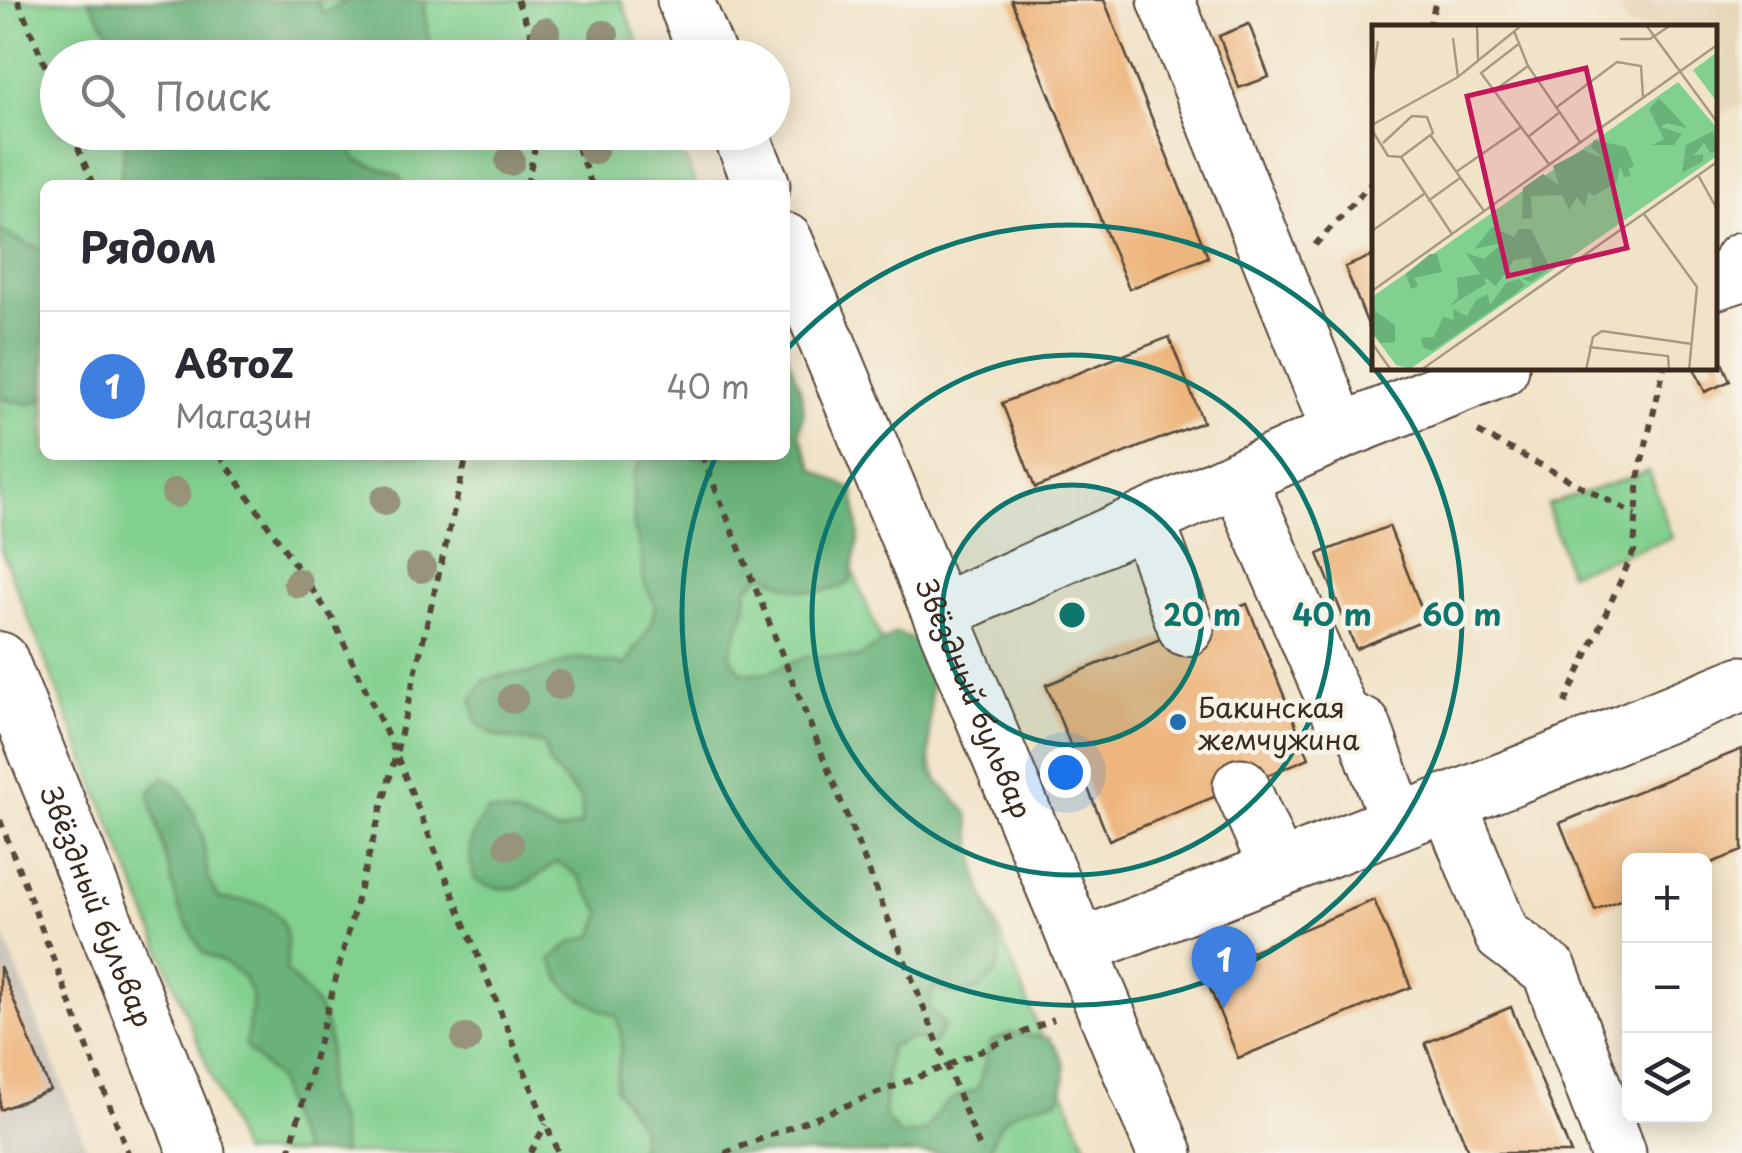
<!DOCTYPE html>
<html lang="ru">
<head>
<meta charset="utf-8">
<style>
  body { margin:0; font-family:"Playpen Sans",sans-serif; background:#f2f2f3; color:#2b2b33 }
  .controls { position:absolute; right:30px; bottom:30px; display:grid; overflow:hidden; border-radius:15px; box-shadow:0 5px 25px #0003 }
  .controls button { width:90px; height:90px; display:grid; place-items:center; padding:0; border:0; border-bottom:2px solid #e1e1e2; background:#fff; color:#2b2b33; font:50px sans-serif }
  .you { position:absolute; left:1065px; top:772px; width:35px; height:35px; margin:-25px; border:8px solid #fff; border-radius:50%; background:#1a73e8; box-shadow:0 0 0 15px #1a73e833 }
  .badge { display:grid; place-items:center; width:65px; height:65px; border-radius:50%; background:#0b8043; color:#fff; font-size:32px; font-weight:700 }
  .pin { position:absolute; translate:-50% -82px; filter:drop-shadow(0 2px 5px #0008) }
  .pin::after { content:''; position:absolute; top:52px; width:35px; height:30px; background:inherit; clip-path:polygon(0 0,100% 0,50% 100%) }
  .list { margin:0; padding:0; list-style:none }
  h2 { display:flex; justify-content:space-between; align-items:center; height:130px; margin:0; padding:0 40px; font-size:42px }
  h2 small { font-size:32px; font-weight:400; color:#7c7c81 }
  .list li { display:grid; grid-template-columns:65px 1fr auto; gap:30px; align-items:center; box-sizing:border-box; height:150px; padding:0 40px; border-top:2px solid #e1e1e2 }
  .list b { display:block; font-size:38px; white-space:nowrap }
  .list p { margin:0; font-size:32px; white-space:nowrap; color:#7c7c81 }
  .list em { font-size:32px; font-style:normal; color:#7c7c81 }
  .icon { flex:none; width:55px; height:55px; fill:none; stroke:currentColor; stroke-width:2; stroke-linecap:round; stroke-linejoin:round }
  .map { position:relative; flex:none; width:1742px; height:1153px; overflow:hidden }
  .search { position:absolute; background:#fff; box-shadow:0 5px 25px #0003; left:40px; top:40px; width:750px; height:110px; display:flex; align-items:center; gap:25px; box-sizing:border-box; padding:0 35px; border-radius:55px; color:#7c7c81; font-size:38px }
  .panel { position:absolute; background:#fff; box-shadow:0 5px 25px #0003; left:40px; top:180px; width:750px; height:280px; border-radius:15px }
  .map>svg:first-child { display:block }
  .built { fill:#e5d6b7 }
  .industrial { fill:#c9c3b8 }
  .green { fill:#82d08f; stroke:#5e7d56; stroke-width:2.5 }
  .forest { fill:#69b27a; stroke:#526e4c; stroke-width:2.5 }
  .building { fill:#eeb67e }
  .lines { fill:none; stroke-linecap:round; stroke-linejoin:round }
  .minor-casing { stroke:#564638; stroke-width:59 }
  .path { stroke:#564638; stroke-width:6; stroke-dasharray:8 8; stroke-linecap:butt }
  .minor { stroke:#fff; stroke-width:55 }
  .tree { fill:#97947a }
  .ring { fill:none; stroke:#0f766e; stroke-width:5 }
  .poi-dot { fill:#1f6fb2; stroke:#f7f3e8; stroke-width:4 }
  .labels { text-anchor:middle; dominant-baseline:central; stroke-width:9; stroke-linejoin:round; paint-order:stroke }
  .street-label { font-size:28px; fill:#3b2a1e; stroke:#f7f3e8 }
  .poi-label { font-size:28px; fill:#3b2a1e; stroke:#f7f3e8; text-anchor:start }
  .inset-road { fill:none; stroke:#a89984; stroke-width:2.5 }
  .view { fill:#c2185b; fill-opacity:0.15; stroke:#c2185b; stroke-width:5 }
  .inset-edge { fill:none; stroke:#3b2a1e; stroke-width:5 }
  .centre { fill:#0f766e; stroke:#f7f3e8; stroke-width:5 }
  .ring-label { font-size:30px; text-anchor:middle; font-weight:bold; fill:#0f766e; stroke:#f7f3e8; stroke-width:9; stroke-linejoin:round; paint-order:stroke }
</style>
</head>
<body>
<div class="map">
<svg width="1742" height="1153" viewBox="0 0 1742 1153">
  <rect width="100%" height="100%" fill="#f7f3e8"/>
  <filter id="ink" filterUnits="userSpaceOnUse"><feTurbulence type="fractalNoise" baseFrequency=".01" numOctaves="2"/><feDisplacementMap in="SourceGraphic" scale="20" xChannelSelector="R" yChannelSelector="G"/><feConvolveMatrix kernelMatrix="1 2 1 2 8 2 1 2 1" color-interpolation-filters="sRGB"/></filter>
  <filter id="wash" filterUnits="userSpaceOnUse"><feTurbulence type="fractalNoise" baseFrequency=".0048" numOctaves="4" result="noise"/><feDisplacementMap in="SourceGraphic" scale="40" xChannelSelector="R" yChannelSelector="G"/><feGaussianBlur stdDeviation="2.25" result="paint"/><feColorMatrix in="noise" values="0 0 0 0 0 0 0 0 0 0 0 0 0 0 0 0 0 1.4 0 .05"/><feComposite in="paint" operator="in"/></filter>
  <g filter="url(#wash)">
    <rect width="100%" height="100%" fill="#f1e3c8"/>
    <path class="built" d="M1615,0h127v104l-27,14 -1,-90 -86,-1z"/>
    <path class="industrial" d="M0,926l89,227h-89z"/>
    <path class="green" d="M0,0h621l23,57 -586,1v74l617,1 21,52h-651v270h740v-51l304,749h-847l-242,-606z
      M1649,471l23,67 -103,35 -22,-68z"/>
    <path class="forest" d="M89,0h228l6,14 20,-11v-3h84l-3,8 7,49h-307z
      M127,132l220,1 -3,8 13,19 43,16 3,9h-284z
      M0,230l28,15 17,4v150l-15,5 -30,-5z
      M785,349l15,40 4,21 -5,23 15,36 40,22 5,45 -9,47c-30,14 -59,9 -85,-10l-17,14 -3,23 -16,45 13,18h24l43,-17 48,2 39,-25 21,8 14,20 -2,110 39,42 11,67 22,72 -5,22 -17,16 -23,6 -22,-9 -5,21 16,17 -12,19 -23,-6 -21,10 -5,68 16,20 25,-4c16,-27 22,-34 53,-43l12,-47 22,-9 37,5c18,23 20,33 10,61 -38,10 -60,10 -70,54h-350l2,-26 -26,-39 7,-48 -5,-23c-33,-17 -52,-20 -66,-58l20,-16 23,-8 8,-22 -25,-38 -20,-13c-33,23 -41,37 -82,18 -8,-33 -8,-41 13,-69l25,3 45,18 23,-7 1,-24 -32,-36 -7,-21 -45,-7 -21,-13 -5,-24 12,-20 24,-6 23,-1 47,-15 47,7 26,-39 4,-22 -11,-21 -3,-33 -7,-22 -1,-50 9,-21 143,-2z
      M164,776l18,15 11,21 9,22 6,44 10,20c12,2 38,3 48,8 25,13 22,43 20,66 24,21 45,46 43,81 0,14 -4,25 -3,39 2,12 9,19 13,29 2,10 3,22 4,32h-40l-15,-35 -11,-39 -32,-32 8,-47 -9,-23 -19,-14 -22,-10 -24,-44 -30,-116z"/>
    <g id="blocks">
      <path class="building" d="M1011,0h93l104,257 -79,32z
        M1249,24l20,53 -30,11 -20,-52z
        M1374,255v85l-29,-73z
        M1169,337l34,85 -168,66 -33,-85z
        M1714,344l16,37 -25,11 -11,-24h20z
        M1389,526l37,94 -70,29 -38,-95z
        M1247,604l62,154 -200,82 -63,-155z
        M1742,749v102l-38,15v-6h-74v36l-35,14 -35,-87z
        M1374,900l37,87 -173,71 -35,-87z
        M0,966l50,124 -50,20z
        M1511,1007l60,146h-102l-44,-110z"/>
    </g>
  </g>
  <g filter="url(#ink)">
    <use href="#blocks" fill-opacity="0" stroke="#564638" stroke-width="2.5"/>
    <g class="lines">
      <g class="minor-casing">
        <g id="minor">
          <path d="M685,0l24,58"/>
          <path d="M1166,0l174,432 161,-64"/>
          <path d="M740,132l22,53"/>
          <path id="s1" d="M785,241l380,912"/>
          <path d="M1714,282l22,-7 6,-15"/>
          <path d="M1238,478l104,239 21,9 35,96"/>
          <path d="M1146,519l40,109"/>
          <path d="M940,612l400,-180"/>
          <path id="s2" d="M0,660l197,493"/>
          <path d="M1241,786l37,83"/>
          <path d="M1448,801l54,134 48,36 68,182"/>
          <path d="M1080,947l456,-179 206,-84"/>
        </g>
      </g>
      <path class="path" d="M18,0l40,97
        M517,0l24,58
        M1429,28l7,-28
        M72,132l21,53
        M571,132l21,53
        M527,185l11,-53
        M1315,245l59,-65
        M1478,432l158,83
        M220,455l113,165 63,134 162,399
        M702,455l280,698
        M1565,703l69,-152 5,-77 25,-106
        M0,820l128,333
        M289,1153l107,-399 71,-299
        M530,1153l16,-29
        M725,1153l224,-88 105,-46"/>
      <use href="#minor" class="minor"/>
    </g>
    <g class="tree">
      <circle cx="545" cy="32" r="15"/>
      <circle cx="604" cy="35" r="15"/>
      <circle cx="593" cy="150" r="15"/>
      <circle cx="510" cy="161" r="15"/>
      <circle cx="176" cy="493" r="15"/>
      <circle cx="385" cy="500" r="15"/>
      <circle cx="421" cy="568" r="15"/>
      <circle cx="298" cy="583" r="15"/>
      <circle cx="559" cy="685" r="15"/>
      <circle cx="513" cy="699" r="15"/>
      <circle cx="509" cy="845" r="15"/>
      <circle cx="466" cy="1039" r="15"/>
    </g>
  </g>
  <circle cx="1072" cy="615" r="130" fill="#0f766e" fill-opacity=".12"/>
  <g class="ring">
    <circle cx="1072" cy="615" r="130"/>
    <circle cx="1072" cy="615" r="260"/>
    <path d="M787 349A390 390 0 1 1 716 456"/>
  </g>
  <circle class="poi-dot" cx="1178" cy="722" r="10"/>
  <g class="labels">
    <g class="street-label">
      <text stroke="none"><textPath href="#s1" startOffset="495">Звёздный бульвар</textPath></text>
      <text stroke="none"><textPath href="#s2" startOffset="265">Звёздный бульвар</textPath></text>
    </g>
    <g class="poi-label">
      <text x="1198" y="706">Бакинская<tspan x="1198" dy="32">жемчужина</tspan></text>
    </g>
  </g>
  <g transform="translate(1372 25)">
    <rect width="345" height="345" fill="#f1e3c8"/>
    <path d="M345,27v50l-24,-32zM306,57l39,46v28l-307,213 -14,-4 -24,-32v-36z" fill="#82d08f"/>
    <path d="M287,73l28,30 -20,-5 -6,4 21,7 -8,11h-22l12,-6 -15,-30zM341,106l4,20 -7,2 -6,-10 -11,13 10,-2v7l-21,12 4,-28zM222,115l32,7 8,19 -6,3 3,7 -7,1 -4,-11 -3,16 -23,14 -6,-4 -3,15 -8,-10 -8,13 -7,-15 -31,1 1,22 -10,1 1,-31 20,-14 16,11 -6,-19 30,-16 20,8 -12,-11zM120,202l22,10 5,-8h12l19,39 -19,14 -9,-3 11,-4 -2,-18 -17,3 -18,26 -12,-9 2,7 -36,22 8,-9 -1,-19 23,-4 -14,-21 18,6 18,-16 -28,6zM58,229h7l5,18 -28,6 4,8 -7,3 -5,-15zM147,254l6,6 -10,9 -83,57 -9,-4 -2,-9 13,-1 9,-20 11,3 -1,-11 14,7 9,-16 12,-6 2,11 16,-22zM0,284l23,16v17l-14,1 -9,-10z" fill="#69b27a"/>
    <path class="inset-road" d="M105,0l1,35M274,0l71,97M142,6l14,35 52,76M81,13l5,39M248,14h30l21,-14M0,55l6,-39M123,65l33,-24M185,82l60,-45 24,4 2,31M0,100l86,-48 64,-52M149,102l28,37M0,105l16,26 13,1 51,77M59,111l53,75M156,112l32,-25M11,118l29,-27 15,1 6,16 -32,24M84,147l65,-45 -40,-54 39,-30M326,150l19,34M56,176l32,-23M272,189l53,73 -8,83M0,206l52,-37M0,266l345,-246M0,318l19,27M217,322l79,9 1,14M49,345l296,-208M214,345l7,-33 9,-6 90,13"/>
    <path class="view" d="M214,43l41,180 -119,28 -41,-180z"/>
    <rect width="345" height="345" class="inset-edge"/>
  </g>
  <circle cx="1072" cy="615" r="15" class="centre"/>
  <g class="ring-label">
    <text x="1202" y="626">20 m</text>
    <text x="1332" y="626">40 m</text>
    <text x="1462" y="626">60 m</text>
  </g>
</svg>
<div class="controls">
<button>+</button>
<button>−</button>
<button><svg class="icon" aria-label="layers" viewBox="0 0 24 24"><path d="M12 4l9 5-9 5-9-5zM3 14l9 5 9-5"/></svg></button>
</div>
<div class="you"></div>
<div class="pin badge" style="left:1224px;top:1008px;background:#3f7fe0">1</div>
<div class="search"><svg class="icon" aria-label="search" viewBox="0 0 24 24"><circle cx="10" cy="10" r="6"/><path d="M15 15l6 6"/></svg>Поиск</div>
<section class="panel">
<h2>Рядом<small></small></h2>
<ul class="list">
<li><span class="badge" style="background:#3f7fe0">1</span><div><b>АвтоZ</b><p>Магазин</p></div><em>40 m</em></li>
</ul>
</section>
</div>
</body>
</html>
